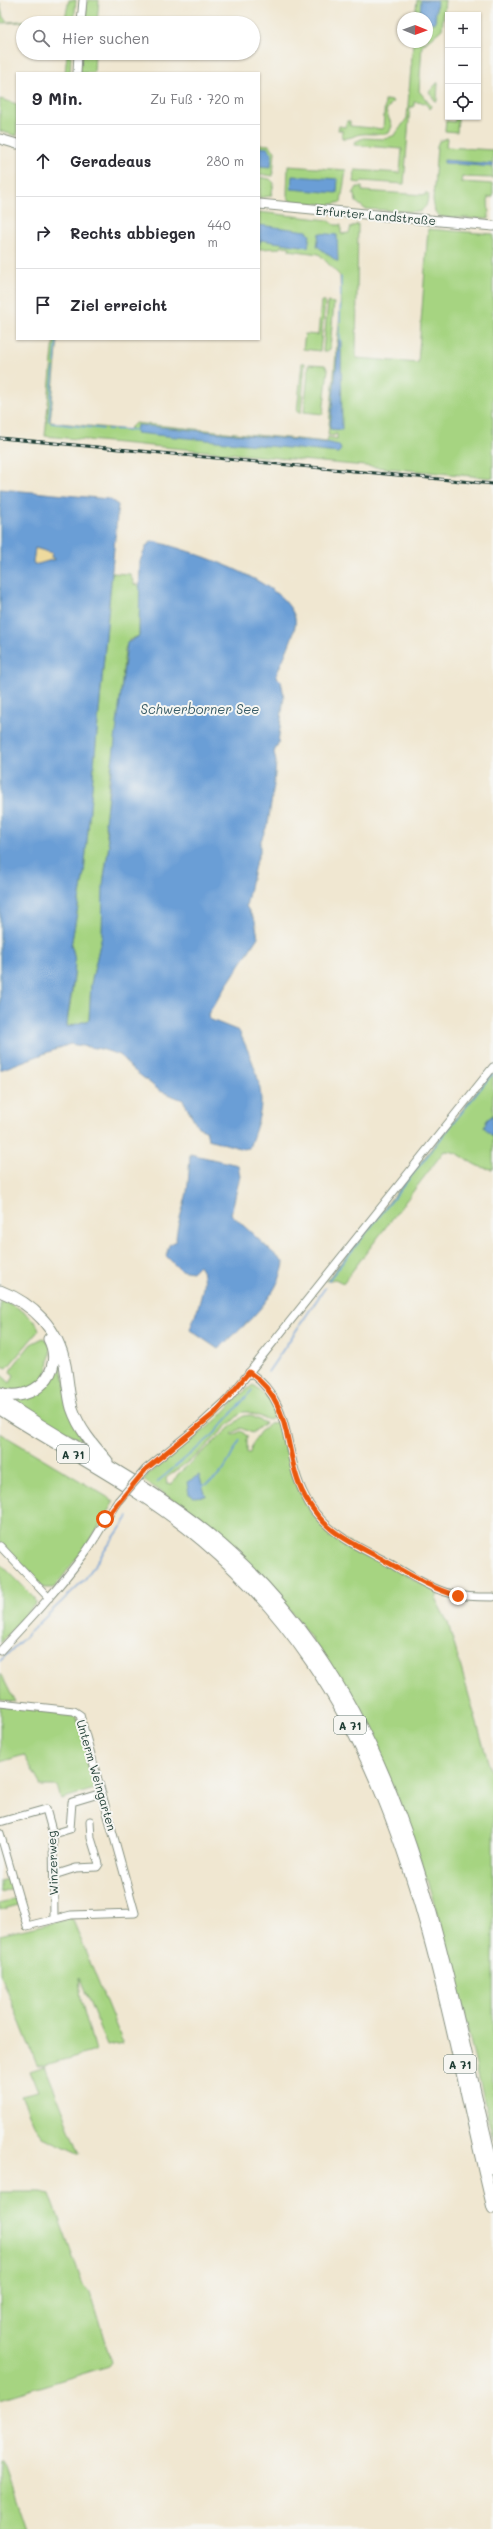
<!DOCTYPE html>
<html lang="de">
<head>
<meta charset="utf-8">
<style>
  body { margin:0; font-family:Mali,sans-serif; background:#f7f7f7; color:#2b2b33 }
  .controls { position:absolute; right:12px; top:12px; display:grid; overflow:hidden; border-radius:0px; box-shadow:0 1px 3px #0004 }
  .controls button { width:36px; height:36px; display:grid; place-items:center; padding:0; border:0; border-bottom:1px solid #e1e1e2; background:#fff; color:#2b2b33; font:20px sans-serif }
  .compass { position:absolute; left:397px; top:12px; width:36px; height:36px; border-radius:50%; background:#fff; box-shadow:0 1px 3px #0004; rotate:91deg }
  .stop { position:absolute; width:12px; height:12px; margin:-9px; border:3px solid #ea580c; border-radius:50%; background:#fff }
  .stop.end { background:#ea580c; border-color:#fff; box-shadow:0 1px 4px #0008 }
  .list { margin:0; padding:0; list-style:none }
  h2 { display:flex; justify-content:space-between; align-items:center; height:52px; margin:0; padding:0 16px; font-size:17px }
  h2 small { font-size:13px; font-weight:400; color:#7c7c81 }
  .list li { display:grid; grid-template-columns:26px 1fr auto; gap:12px; align-items:center; box-sizing:border-box; height:72px; padding:0 16px; border-top:1px solid #e1e1e2 }
  .list b { display:block; font-size:15px; white-space:nowrap }
  .list em { font-size:13px; font-style:normal; color:#7c7c81 }
  .icon { flex:none; width:22px; height:22px; fill:none; stroke:currentColor; stroke-width:2; stroke-linecap:round; stroke-linejoin:round }
  .map { position:relative; flex:none; width:493px; height:2529px; overflow:hidden }
  .search { position:absolute; background:#fff; box-shadow:0 1px 3px #0004; left:16px; top:16px; width:244px; height:44px; display:flex; align-items:center; gap:10px; box-sizing:border-box; padding:0 14px; border-radius:22px; color:#7c7c81; font-size:15px }
  .panel { position:absolute; background:#fff; box-shadow:0 1px 3px #0004; left:16px; top:72px; width:244px; height:268px; border-radius:0px }
  .map>svg:first-child { display:block }
  .green { fill:#a6d481; stroke:#62885a }
  .sand { fill:#eeda9e; stroke:#868c69 }
  .water { fill:#6b9ed6; stroke:#456e85; fill-rule:evenodd }
  .lines { fill:none; stroke-linecap:round; stroke-linejoin:round }
  .stream { stroke:#6b9ed6; stroke-width:1.5 }
  .minor-casing { stroke:#889282; stroke-width:9 }
  .major-casing { stroke:#889282; stroke-width:11 }
  .highway-casing { stroke:#889282; stroke-width:13 }
  .minor { stroke:#fff; stroke-width:7 }
  .major { stroke:#fff; stroke-width:9 }
  .highway { stroke:#fff; stroke-width:11 }
  .rail-casing { stroke:#1f3d34; stroke-width:3 }
  .rail { stroke:#f6f6f2; stroke-width:1.5; stroke-dasharray:4.5; stroke-linecap:butt }
  .minor-bridge-casing { stroke:#889282; stroke-width:9; stroke-linecap:butt }
  .minor-bridge { stroke:#fff; stroke-width:7 }
  .route { stroke:#ea580c; stroke-width:5 }
  .labels { text-anchor:middle; dominant-baseline:central; stroke-width:4; stroke-linejoin:round; paint-order:stroke }
  .shield { fill:#f6f6f2; stroke:#60746d; stroke-width:1 }
  .shield-label { font-size:11px; font-weight:bold; fill:#1f3d34 }
  .street-label { font-size:12px; fill:#1f3d34; stroke:#f6f6f2 }
  .water-label { font-size:13px; font-style:italic; fill:#365a65; stroke:#f6f6f2 }
</style>
</head>
<body>
<div class="map">
<svg width="493" height="2529" viewBox="0 0 493 2529">
  <rect width="100%" height="100%" fill="#f6f6f2"/>
  <filter id="ink" filterUnits="userSpaceOnUse"><feTurbulence type="fractalNoise" baseFrequency=".025" numOctaves="2"/><feDisplacementMap in="SourceGraphic" scale="8" xChannelSelector="R" yChannelSelector="G"/><feConvolveMatrix kernelMatrix="1 2 1 2 8 2 1 2 1" color-interpolation-filters="sRGB"/></filter>
  <filter id="wash" filterUnits="userSpaceOnUse"><feTurbulence type="fractalNoise" baseFrequency=".012" numOctaves="4" result="noise"/><feDisplacementMap in="SourceGraphic" scale="16" xChannelSelector="R" yChannelSelector="G"/><feGaussianBlur stdDeviation="0.9" result="paint"/><feColorMatrix in="noise" values="0 0 0 0 0 0 0 0 0 0 0 0 0 0 0 0 0 1.4 0 .05"/><feComposite in="paint" operator="in"/></filter>
  <g filter="url(#wash)">
    <rect width="100%" height="100%" fill="#f0e7d1"/>
    <path class="green" d="M69,0h7l-2,23h-4v-3l-70,3v-19l3,13 4,5 58,-4z
      M87,0h12l-2,23h-12z
      M417,0h28l-3,29 -20,17 -3,45 13,16 -2,2 -5,-6 -11,-1v5h-4l-6,77 -42,-3 -2,2 -6,-1 1,-12 45,3 2,-24 -48,-4 1,-3 8,-4 22,1 10,-4 12,-17 6,-76h14l2,-17 -2,-7h-12z
      M82,53h13l-1,20h-14z
      M67,55l4,1 -1,17h-5z
      M438,82l-1,19 -1,1 -7,-10z
      M0,99l17,5v32l-17,-5z
      M385,100l8,1 -7,10 6,15 -3,7c-9,3 -16,0 -26,1 -8,0 -11,5 -21,4v-8h-4l1,-4 6,1 2,-6h3v5l33,3z
      M455,119h3l-1,13 -12,-1 1,-10 9,1z
      M447,138l-1,9 47,3v28l-31,-1 -1,5 32,2v13h-5l1,22 -48,-2 -6,-5 -2,-12 4,-54 2,-5z
      M259,144l10,1 6,6 -2,25 -14,-2z
      M288,166l58,4 -5,32 -11,3 -40,-4 -3,-6z
      M259,177l11,2 4,4 -3,13 -12,2z
      M357,187h5v4l64,4v-3l3,3 -3,11 -6,6 -55,-3 -9,-7 -1,-8h-2z
      M259,212l69,8 7,5h6v9l8,-1 2,-6 7,-3 -2,134 62,5 10,-134 65,5v244l-448,-42 9,-97h4l-8,83 78,8 7,-7 192,19 1,-5 9,2v-5h-2l-1,2 -6,-1 13,-131 -1,-28 -21,-22 -30,-4 1,-3 -9,-1v2l-22,1z
      M321,301l4,1 -5,49 -17,-2 2,-15 13,1z
      M328,302l6,1 -4,46 -4,3 -3,-1z
      M302,363h3l-4,49h-4z
      M309,364l16,1 3,4 -5,45 -19,-2z
      M112,573l18,1 4,10 6,2 -1,50 -10,4 -4,9 -9,93 -7,36 -4,50 4,17 -5,31 -2,59 -11,49 -2,36 -22,7c1,-20 14,-65 4,-81l13,-73z
      M493,1071v44l-6,5 6,16v33c-24,0 -29,-19 -49,-18l-101,132 -8,-4 -9,2z
      M0,1300c12,3 36,17 39,30l-32,38 -5,-2 -2,1z
      M43,1338l5,3 3,7 -4,26 -16,16h-31v-16l10,9 4,-8 -4,-3 1,-3 20,-25z
      M59,1358l17,70 8,14 -70,-40 2,-3c30,-6 32,-13 43,-41z
      M253,1385l18,15 6,16 -8,4 -21,-8h-6l-46,44 -30,22 1,5 5,1 6,-10 65,-58 7,-1 15,8 -13,10 -11,-5 -9,6 2,1 7,-4 6,5v17h3c3,-13 14,-33 30,-31 10,40 15,80 48,109l110,62 -2,7 12,23 45,156v361c-50,-220 -95,-441 -269,-600 -25,-23 -53,-42 -81,-60 19,-21 44,-35 65,-53 17,-13 28,-31 45,-42z
      M0,1433l114,68 -24,40 -36,47h-11l-43,-46z
      M0,1563l34,34 2,6 -36,40z
      M0,1673l2,3 13,26 -15,-2z
      M0,1706l76,9 22,73 -37,11 -4,-13h-16l-17,-31 -24,7z
      M10,1878l3,10 -13,4v-11z
      M16,1898l2,7 -18,5v-7z
      M72,1918l51,125 -16,3 -28,-69 2,23 14,51 -50,14h-8l-37,-92v-38z
      M45,2066l35,88 -37,-17 -9,-12 -13,-30 17,-4 -8,-20z
      M0,2192h40l10,2 33,91 7,8 21,69 -3,4 -108,33z
      M0,2462h2l3,5 21,62h-26z"/>
    <path class="sand" d="M35,548l17,5 -1,4 4,2 -20,6 -2,-3z"/>
    <path class="water" d="M421,0h16l-2,23 -8,-1v-4h-7z
      M259,147l9,1 4,6 -1,13 -12,-1z
      M444,160l49,4v3l-49,-4z
      M292,176l46,3 -1,14 -46,-4z
      M259,225l48,6 3,5 -2,11 -47,-7 -2,5z
      M319,233l18,2 1,27 -21,-16z
      M339,339l2,1 1,90 -12,-1z
      M137,425l193,18 9,2 2,5 -3,3 -202,-20z
      M0,489l109,10 9,6 -34,368 -13,73c10,18 -4,59 -4,81l22,-7 2,-36 11,-49 1,-51 6,-39 -4,-23 22,-179 12,-7 1,-75 7,-16 6,-4c35,9 132,39 142,77 3,13 -14,44 -19,58l5,5 3,15 -6,48 -4,8 2,10 -2,23 -6,38 -8,20v9l-5,13 -9,41 9,15 3,16 -50,77 1,5 30,12c11,24 26,55 21,81 -2,12 -7,24 -11,36l-6,1 -35,-10 -2,-9 -8,-3 -15,-27 -23,-9 -29,-23 -11,-13 -19,-6 -31,-5 -70,26zM35,548l17,5 -1,4 4,2 -20,6 -2,-3z
      M493,1115v21h-1l-8,-9 3,-7z
      M190,1154l48,11 2,11 -9,38 53,49c-5,34 -42,65 -66,86l-28,-19c5,-16 21,-50 9,-65l-7,7 -12,-2 -14,-14 3,-11 7,-4c0,-16 8,-33 11,-49 2,-13 2,-26 3,-38z
      M199,1475l7,21 -12,1 -5,-3 -2,-12z"/>
    <g class="lines">
      <path class="stream" d="M340,322l1,-45
        M340,325v16
        M55,363l2,-24
        M49,421l5,-54
        M51,423l52,6
        M107,429l29,1
        M328,1281l165,-208
        M268,1372l57,-84
        M157,1482l57,-48 38,-44
        M202,1486c22,-7 27,-28 38,-46
        M0,1661l85,-82 43,-62"/>
    </g>
  </g>
  <g filter="url(#ink)">
    <g class="lines">
      <g class="minor-casing">
        <path id="minor" d="M81,23l2,-23
          M77,73l1,-20
          M249,1372c46,31 33,81 56,124 5,11 15,23 24,31 18,16 42,26 62,37 17,10 35,22 54,28 16,5 32,5 48,5
          M146,1469l54,-44 28,-26 265,-332
          M0,1546l49,52
          M0,1651c30,-32 59,-63 85,-98 12,-16 21,-35 33,-52
          M0,1703l74,8 6,4 55,198 -64,2 -44,11 -27,-93
          M0,1822l46,-13 7,25 1,84
          M53,1834l17,-5 2,-27 30,-9
          M54,1875l22,-7 21,-1 2,-3 -8,-26 -1,-17"/>
      </g>
      <g class="major-casing">
        <path id="major" d="M0,139l17,5
          M259,204l234,22"/>
      </g>
      <g class="highway-casing">
        <path id="highway" d="M0,1291c34,13 58,38 65,74 3,15 3,29 7,43 7,21 21,37 35,53
          M0,1393c33,11 66,-21 49,-54
          M0,1399c69,47 145,83 210,136 195,161 226,402 283,633
          M0,1409c68,44 141,79 203,132 203,172 231,425 290,667"/>
      </g>
      <use href="#minor" class="minor"/>
      <use href="#major" class="major"/>
      <use href="#highway" class="highway"/>
      <g class="rail-casing">
        <path id="rail" d="M0,438l493,46"/>
      </g>
      <use href="#rail" class="rail"/>
      <g class="minor-bridge-casing">
        <path id="minor-bridge" d="M118,1501l28,-32"/>
      </g>
      <use href="#minor-bridge" class="minor-bridge"/>
    </g>
  </g>
  <g class="lines" filter="url(#ink)">
    <path class="route" d="M105,1519l41,-50 70,-57 33,-40c47,32 33,82 56,125 6,10 15,23 25,31 15,13 34,21 52,31 25,14 48,29 76,37"/>
  </g>
  <g class="labels">
    <g class="shield">
      <rect x="57" y="1445" width="32" height="18" rx="3"/>
      <rect x="334" y="1716" width="32" height="18" rx="3"/>
      <rect x="444" y="2055" width="32" height="18" rx="3"/>
    </g>
    <g class="shield-label">
      <text x="73" y="1454">A 71</text>
      <text x="350" y="1725">A 71</text>
      <text x="460" y="2064">A 71</text>
    </g>
    <g class="street-label">
      <text transform="translate(376 215) rotate(5)">Erfurter Landstraße</text>
      <text transform="translate(97 1775) rotate(74)">Unterm Weingarten</text>
      <text transform="translate(52 1863) rotate(-92)">Winzerweg</text>
    </g>
    <g class="water-label">
      <text x="200" y="708">Schwerborner See</text>
    </g>
  </g>
</svg>
<div class="controls">
<button>+</button>
<button>−</button>
<button><svg class="icon" aria-label="locate" viewBox="0 0 24 24"><circle cx="12" cy="12" r="6"/><path d="M12 2v4M12 18v4M2 12h4M18 12h4"/></svg></button>
</div>
<svg class="compass" viewBox="-18 -18 36 36"><path d="M0-13l5 13h-10z" fill="#e53935"/><path d="M0 13l5-13h-10z" fill="#7c7c81"/></svg>
<div class="stop" style="left:105px;top:1519px"></div>
<div class="stop end" style="left:458px;top:1596px"></div>
<div class="search"><svg class="icon" aria-label="search" viewBox="0 0 24 24"><circle cx="10" cy="10" r="6"/><path d="M15 15l6 6"/></svg>Hier suchen</div>
<section class="panel">
<h2>9 Min.<small>Zu Fuß · 720 m</small></h2>
<ul class="list">
<li><svg class="icon" aria-label="ahead" viewBox="0 0 24 24"><path d="M12 20V5M6 11l6-6 6 6"/></svg><div><b>Geradeaus</b></div><em>280 m</em></li>
<li><svg class="icon" aria-label="right" viewBox="0 0 24 24"><path d="M7 20v-9h11M14 6l5 5-5 5"/></svg><div><b>Rechts abbiegen</b></div><em>440 m</em></li>
<li><svg class="icon" aria-label="arrive" viewBox="0 0 24 24"><path d="M6 21V4h12l-3 4 3 4H6"/></svg><div><b>Ziel erreicht</b></div></li>
</ul>
</section>
</div>
</body>
</html>
